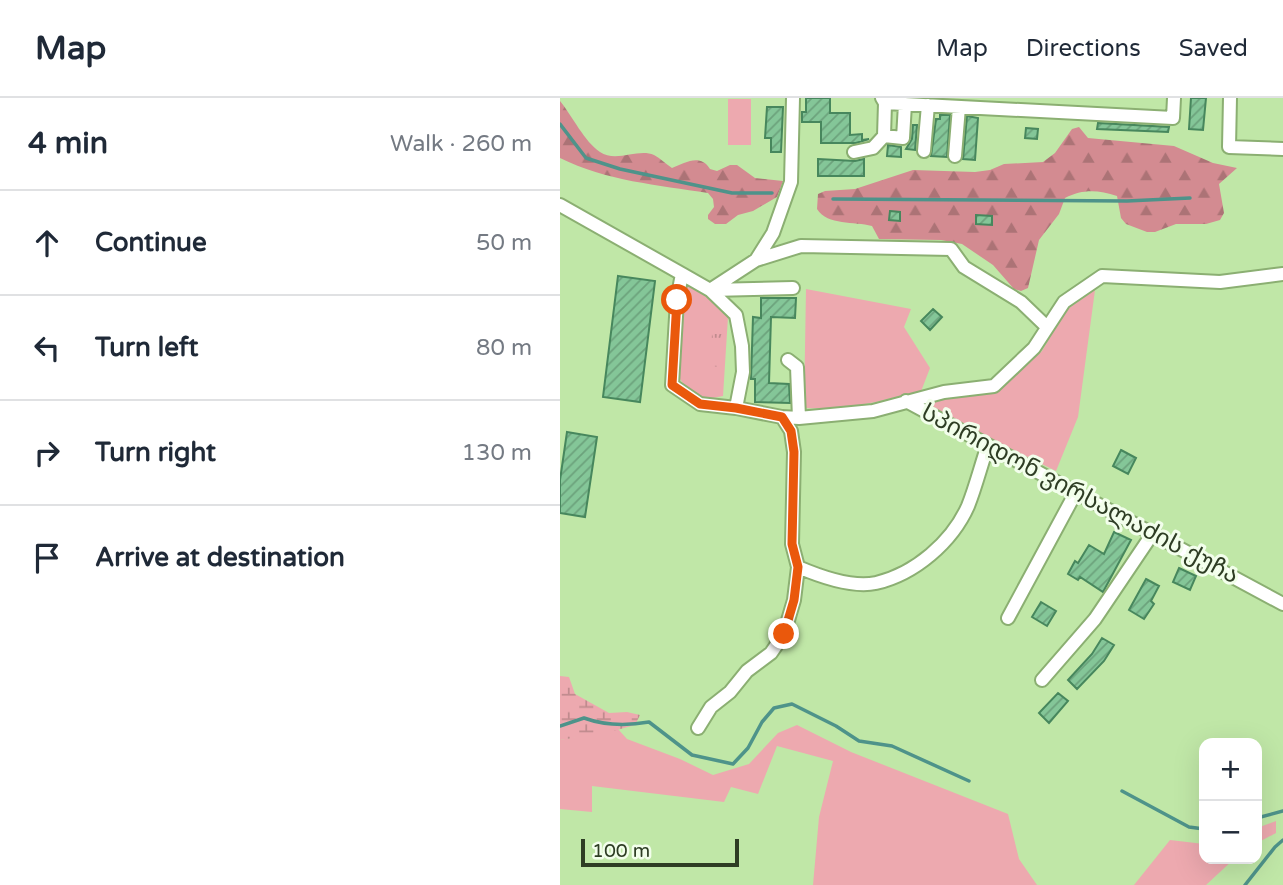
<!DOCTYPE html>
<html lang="en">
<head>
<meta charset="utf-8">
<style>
  body { margin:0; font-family:"Varela Round","Noto Sans Georgian",sans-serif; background:#f6f6f7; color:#1f2937 }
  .controls { position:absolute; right:21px; bottom:21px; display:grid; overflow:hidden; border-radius:14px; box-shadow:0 7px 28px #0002 }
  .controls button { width:63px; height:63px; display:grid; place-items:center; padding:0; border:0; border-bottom:2px solid #e0e1e3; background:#fff; color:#1f2937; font:35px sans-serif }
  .scale { position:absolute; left:21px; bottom:18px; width:158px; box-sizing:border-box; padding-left:7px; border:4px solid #2e3d24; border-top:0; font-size:19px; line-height:24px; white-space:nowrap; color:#2e3d24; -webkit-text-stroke:5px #f2feeb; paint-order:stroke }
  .stop { position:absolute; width:21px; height:21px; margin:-16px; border:5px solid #ea580c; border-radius:50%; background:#fff }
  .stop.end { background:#ea580c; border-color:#fff; box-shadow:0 2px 7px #0008 }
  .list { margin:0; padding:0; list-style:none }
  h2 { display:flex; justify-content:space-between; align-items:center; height:91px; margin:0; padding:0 28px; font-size:30px }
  h2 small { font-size:23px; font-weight:400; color:#747a83 }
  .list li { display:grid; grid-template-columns:46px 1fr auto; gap:21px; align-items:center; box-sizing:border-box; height:105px; padding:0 28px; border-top:2px solid #e0e1e3 }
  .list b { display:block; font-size:26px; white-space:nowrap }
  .list em { font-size:23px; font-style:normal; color:#747a83 }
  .icon { flex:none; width:38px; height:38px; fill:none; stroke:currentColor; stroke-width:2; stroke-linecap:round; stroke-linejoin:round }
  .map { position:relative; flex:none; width:723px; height:787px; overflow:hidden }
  header { display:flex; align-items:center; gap:42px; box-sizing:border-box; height:98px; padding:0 35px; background:#fff; border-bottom:2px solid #e0e1e3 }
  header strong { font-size:33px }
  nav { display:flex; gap:38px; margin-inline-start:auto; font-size:24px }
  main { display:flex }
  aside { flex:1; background:#fff }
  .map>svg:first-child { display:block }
  .grass { fill:#eda9af }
  .forest { fill:url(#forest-firs) }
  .wetland { fill:url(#wetland-marsh) }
  .park { fill:url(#park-tufts) }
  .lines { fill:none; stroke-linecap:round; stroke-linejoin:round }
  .stream { stroke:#4e938a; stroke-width:3.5 }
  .building { fill:url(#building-hatch); stroke:#47875d; stroke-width:2 }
  .minor-casing { stroke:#8baf72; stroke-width:16 }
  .minor { stroke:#fff; stroke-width:12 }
  .route { stroke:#ea580c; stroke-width:9 }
  .labels { text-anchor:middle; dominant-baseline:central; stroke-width:6; stroke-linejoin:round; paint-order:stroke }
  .street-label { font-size:24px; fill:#2e3d24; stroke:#f2feeb }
</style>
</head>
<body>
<header>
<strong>Map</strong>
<nav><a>Map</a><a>Directions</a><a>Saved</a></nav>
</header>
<main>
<aside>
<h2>4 min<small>Walk · 260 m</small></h2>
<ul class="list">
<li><svg class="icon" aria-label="ahead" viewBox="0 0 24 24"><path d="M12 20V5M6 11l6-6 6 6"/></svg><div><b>Continue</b></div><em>50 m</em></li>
<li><svg class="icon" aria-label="left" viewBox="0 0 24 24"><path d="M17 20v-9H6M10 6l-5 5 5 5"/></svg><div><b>Turn left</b></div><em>80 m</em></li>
<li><svg class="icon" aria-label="right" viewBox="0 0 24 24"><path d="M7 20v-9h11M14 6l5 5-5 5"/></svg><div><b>Turn right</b></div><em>130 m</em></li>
<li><svg class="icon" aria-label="arrive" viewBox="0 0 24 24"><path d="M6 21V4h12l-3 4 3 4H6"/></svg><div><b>Arrive at destination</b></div></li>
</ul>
</aside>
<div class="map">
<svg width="723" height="787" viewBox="0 0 723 787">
  <defs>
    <pattern id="forest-firs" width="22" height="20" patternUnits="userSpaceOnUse" patternTransform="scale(1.75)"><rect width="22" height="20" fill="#d38b91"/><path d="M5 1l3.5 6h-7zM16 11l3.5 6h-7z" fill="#ac7376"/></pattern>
    <pattern id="wetland-marsh" width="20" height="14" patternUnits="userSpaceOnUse" patternTransform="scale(1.75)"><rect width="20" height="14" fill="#eda9af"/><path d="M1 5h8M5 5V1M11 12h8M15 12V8" fill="none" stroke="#c08b8e"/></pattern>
    <pattern id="park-tufts" width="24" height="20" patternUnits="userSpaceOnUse" patternTransform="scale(1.75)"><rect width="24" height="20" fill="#eda9af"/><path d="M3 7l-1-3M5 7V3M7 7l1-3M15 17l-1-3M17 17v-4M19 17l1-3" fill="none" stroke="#c08b8e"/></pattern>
    <pattern id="building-hatch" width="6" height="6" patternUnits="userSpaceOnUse" patternTransform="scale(1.75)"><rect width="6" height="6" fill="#84c698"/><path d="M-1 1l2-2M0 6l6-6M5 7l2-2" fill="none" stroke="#6ca27c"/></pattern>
  </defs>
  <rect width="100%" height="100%" fill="#c0e7a7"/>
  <path class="grass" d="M168,1h23v46h-23z
    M128,187l21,13 19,19 -5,79 -21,4 -13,-8 -11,-16 6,-86z
    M246,191l105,20 -7,18 26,41 -10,26c-17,-1 -33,6 -50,9 -22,5 -44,6 -66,5z
    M535,192l-17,127 -22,54 -137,-68 75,-11 48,-41 24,-41z
    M237,627l54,27 157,62 11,45 18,26h-224l6,-68 14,-56 -56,-15 -19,48 -27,-7 -7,15 -132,-16v26l-32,-3v-69l58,-11 9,10 53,20 33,16 36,-11 29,-31z
    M716,723v12l-19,10v-15z
    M610,742l34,4v15h30l-28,26h-72z"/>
  <path class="forest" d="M0,3c13,16 24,40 40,51 16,11 38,-4 54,3 6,3 12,9 18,13 13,-5 28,-15 38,1l7,2 13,-6h7l18,13 28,3 -6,16 -24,14 -15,4 -12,9h-11l-7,-5v-4l6,-8 -1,-8 -5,-6c-50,-8 -102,-12 -148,-35z
    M519,29l9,11 86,8 39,17 24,5 -18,16 5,29 -4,7 -14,4h-30l-21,8h-8l-21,-8 -5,-6 -4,-22c-19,-6 -34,-7 -52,2l-6,16 -20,26 -11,48 -7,3 -7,-2 -21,-24 -31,-21 -21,-4 -62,-1 -7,-13c-18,-5 -44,0 -55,-17l1,-15 7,-3 30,-2 58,-19 62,2 15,-2 14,-6 39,-2 12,-9 17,-24z"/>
  <path class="wetland" d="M0,578l9,1 6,17 34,19 18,-1 13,3 -5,10 -29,8 -46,7z"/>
  <path class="park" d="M152,236h11l-2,33 -11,-1z"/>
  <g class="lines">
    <path class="stream" d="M0,26l26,34 34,11 112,24h40
      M273,101l294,2 63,-3
      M0,628l24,-8c22,8 42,8 65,4l43,33 41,9 15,-16 14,-26 12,-14 18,-4 44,22 23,15 33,5 77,35
      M562,693l67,36 15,2
      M697,720l26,-7
      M685,787l30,-38 8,-7"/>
  </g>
  <path class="building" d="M246,0h24v15h20v22l12,-1v6l7,-1 -13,4h-35v-21h-19v-10h4z
    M631,0h15l-3,32 -14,-1z
    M207,9h16l-2,45h-10v-14h-6z
    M380,17h10l-3,42 -16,-1 5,-37h4z
    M407,18l11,2 -3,42 -12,-1z
    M538,25l71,4 -1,5 -71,-3z
    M353,27h4l-2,25 -9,-1 6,-10z
    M466,30l12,1 -1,10 -12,-1z
    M328,47l13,2v10l-14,-1z
    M258,61l37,2 9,-2v17h-46z
    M330,113l10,1v9l-11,-1z
    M416,117l16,1v9l-16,-1z
    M58,178l37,5 -15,121 -37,-5z
    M201,200h35l-1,20 -24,-1 -2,66 20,1 1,19 -35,-1v-23h-4l2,-62 8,1z
    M373,211l9,8 -12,13 -9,-9z
    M7,334l30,5 -12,80 -25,-4v-33z
    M561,352l15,8 -8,16 -15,-8z
    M554,434l17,8 -28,52 -23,-15 -2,3 -10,-6 7,-13 3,2 11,-18 15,9z
    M619,470l17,8 -6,14 -17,-8z
    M586,481l13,7 -8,15 3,3 -10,15 -15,-9z
    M481,504l15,9 -9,15 -15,-9z
    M542,540l12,7 -10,16 -27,28 -9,-9 24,-26z
    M498,595l10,8 -19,22 -10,-10z"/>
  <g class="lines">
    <g class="minor-casing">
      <path id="minor" d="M322,0l3,5 -1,33 19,2 2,-34
        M670,0l-1,49 54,2
        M325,5l288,15 1,-20
        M364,53l4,-46
        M294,54l19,-4 11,-12
        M395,58l4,-49
        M0,107l122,69 -5,26 -5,85 28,19 36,4 46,9 17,1 74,-7 71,-19 50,-6 40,-38 30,-46 38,-26 118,6 63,-8
        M196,162l17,-27 18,-51 2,-84
        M122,176l28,16 26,25 6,31 1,26 -7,36
        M150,192l46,-30 45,-14 150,3 13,18 57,35 26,25
        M151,192l82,-2
        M228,262l9,7 2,51
        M346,303l377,203
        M238,469c21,9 55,21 78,16 39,-9 76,-41 92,-77 8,-20 13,-41 20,-61
        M448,520l68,-126
        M482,582l53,-61 58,-86
        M138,630l13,-21 19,-15 17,-21 24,-18 13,-19 10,-34 4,-33 -6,-23 2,-92 -3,-21 -9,-14"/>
    </g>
    <use href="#minor" class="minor"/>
  </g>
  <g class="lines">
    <path class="route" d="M117,202l-5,85 28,19 36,4 46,9 9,14 3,21 -2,92 6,23 -4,33 -10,34"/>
  </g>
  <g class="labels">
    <g class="street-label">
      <text transform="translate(520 396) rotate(28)">სპირიდონ ვირსალაძის ქუჩა</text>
    </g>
  </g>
</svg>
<div class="controls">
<button>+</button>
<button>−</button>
</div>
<div class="scale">100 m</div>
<div class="stop" style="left:117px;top:202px"></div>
<div class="stop end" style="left:224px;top:536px"></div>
</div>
</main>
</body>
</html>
